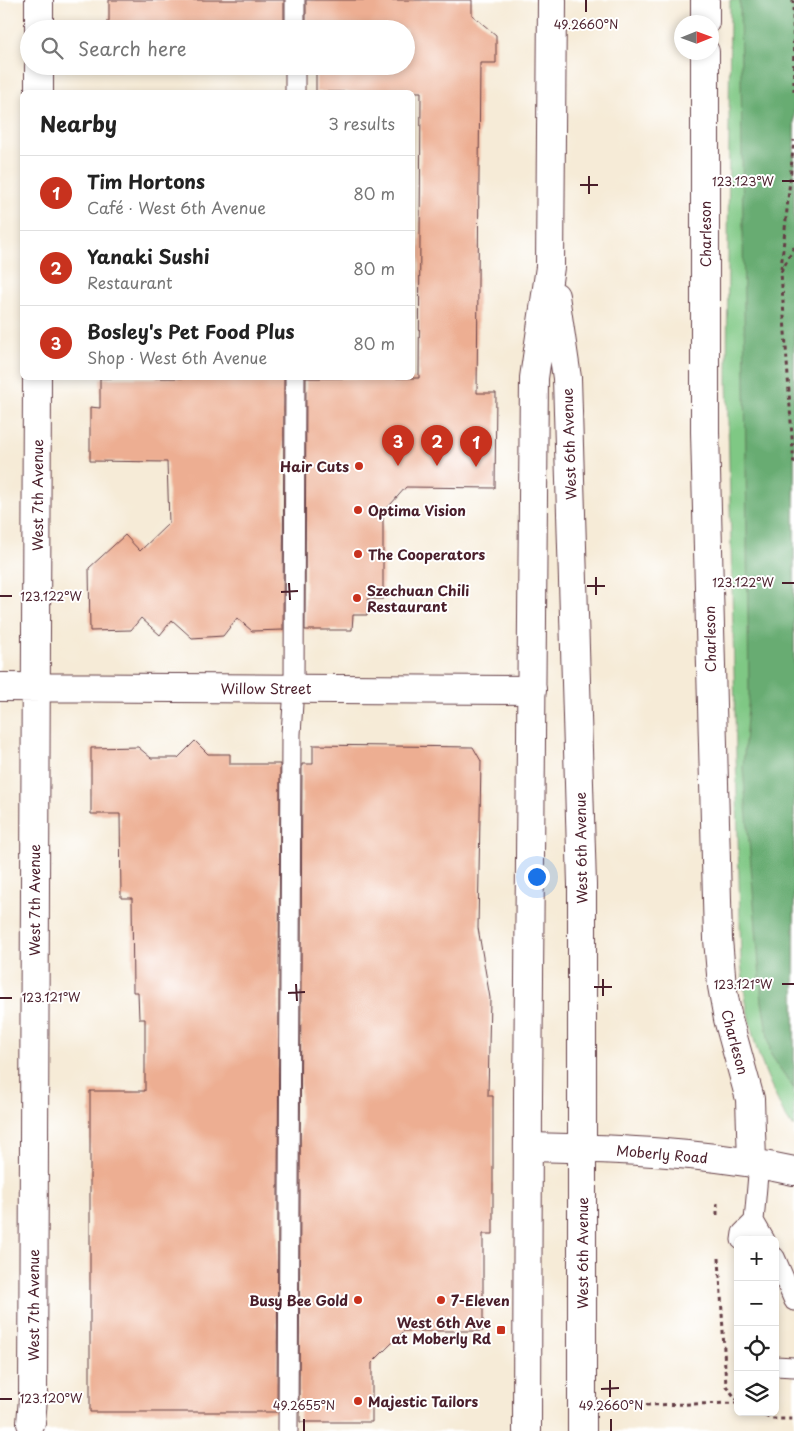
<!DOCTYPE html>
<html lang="en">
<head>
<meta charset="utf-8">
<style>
  body { margin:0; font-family:"Playpen Sans",sans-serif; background:#f6f6f6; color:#222 }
  .controls { position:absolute; right:15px; bottom:15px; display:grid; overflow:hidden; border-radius:8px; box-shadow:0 2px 8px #0003 }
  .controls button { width:45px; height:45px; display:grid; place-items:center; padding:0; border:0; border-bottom:1px solid #e0e0e0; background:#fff; color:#222; font:25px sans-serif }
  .compass { position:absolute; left:674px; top:15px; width:45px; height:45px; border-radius:50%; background:#fff; box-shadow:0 2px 8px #0003; rotate:89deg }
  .you { position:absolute; left:536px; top:876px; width:18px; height:18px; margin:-12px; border:4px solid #fff; border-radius:50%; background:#1a73e8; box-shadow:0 0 0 8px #1a73e833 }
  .badge { display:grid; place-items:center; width:32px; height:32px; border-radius:50%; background:#c8321e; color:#fff; font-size:16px; font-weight:700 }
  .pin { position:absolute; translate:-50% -41px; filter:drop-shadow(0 1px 2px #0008) }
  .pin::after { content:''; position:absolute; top:26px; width:18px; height:15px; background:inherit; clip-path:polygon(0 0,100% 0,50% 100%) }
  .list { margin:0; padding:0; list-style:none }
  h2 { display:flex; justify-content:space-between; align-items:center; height:65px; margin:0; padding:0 20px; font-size:21px }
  h2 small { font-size:16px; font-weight:400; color:#767676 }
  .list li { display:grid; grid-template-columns:32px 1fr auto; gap:15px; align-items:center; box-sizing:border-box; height:75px; padding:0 20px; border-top:1px solid #e0e0e0 }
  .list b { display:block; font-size:19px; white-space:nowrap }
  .list p { margin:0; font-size:16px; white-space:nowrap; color:#767676 }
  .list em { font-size:16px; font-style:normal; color:#767676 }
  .icon { flex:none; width:28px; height:28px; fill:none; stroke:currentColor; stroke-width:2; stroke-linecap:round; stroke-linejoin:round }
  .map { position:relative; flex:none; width:794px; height:1431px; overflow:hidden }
  .search { position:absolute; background:#fff; box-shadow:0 2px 8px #0003; left:20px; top:20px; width:395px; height:55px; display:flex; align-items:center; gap:12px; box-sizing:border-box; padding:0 18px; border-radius:28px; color:#767676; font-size:19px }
  .panel { position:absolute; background:#fff; box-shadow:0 2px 8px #0003; left:20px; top:90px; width:395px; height:290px; border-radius:8px }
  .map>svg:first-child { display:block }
  .green { fill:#7fc884; stroke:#647458 }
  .forest { fill:#67ac72; stroke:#58664e }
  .building { fill:#edae92 }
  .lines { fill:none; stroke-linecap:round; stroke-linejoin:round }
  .lane-casing { stroke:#643e45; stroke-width:21 }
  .street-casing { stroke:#643e45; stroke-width:30 }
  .secondary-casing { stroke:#643e45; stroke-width:30 }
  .path { stroke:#643e45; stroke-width:3; stroke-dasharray:4 4; stroke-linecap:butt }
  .lane { stroke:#fff; stroke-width:19 }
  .street { stroke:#fff; stroke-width:28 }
  .secondary { stroke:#fff; stroke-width:28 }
  .ticks { fill:none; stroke:#4a1f2b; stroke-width:2 }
  .poi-dot { fill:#c8321e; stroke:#fff; stroke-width:2 }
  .labels { text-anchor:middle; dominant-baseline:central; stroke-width:4; stroke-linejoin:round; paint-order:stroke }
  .street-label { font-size:14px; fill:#4a1f2b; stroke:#fff }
  .poi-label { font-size:14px; font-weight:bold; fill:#4a1f2b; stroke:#fff; text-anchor:start }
  .ticks-label { font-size:12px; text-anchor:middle; fill:#4a1f2b; stroke:#fff; stroke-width:4; stroke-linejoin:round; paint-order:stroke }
</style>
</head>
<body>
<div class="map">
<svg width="794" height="1431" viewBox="0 0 794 1431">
  <rect width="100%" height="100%" fill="#fff"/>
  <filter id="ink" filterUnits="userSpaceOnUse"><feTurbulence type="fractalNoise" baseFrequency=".02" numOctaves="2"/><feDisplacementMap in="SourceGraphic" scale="10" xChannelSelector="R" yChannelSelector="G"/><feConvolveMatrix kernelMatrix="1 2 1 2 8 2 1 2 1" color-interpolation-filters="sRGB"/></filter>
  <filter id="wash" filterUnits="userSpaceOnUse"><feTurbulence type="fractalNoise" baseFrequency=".0096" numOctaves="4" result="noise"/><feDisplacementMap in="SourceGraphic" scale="20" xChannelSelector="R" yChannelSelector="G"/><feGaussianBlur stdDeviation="1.12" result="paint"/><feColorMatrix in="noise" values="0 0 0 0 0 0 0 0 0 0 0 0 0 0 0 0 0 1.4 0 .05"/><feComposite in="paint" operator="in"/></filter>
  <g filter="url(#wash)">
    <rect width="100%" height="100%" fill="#f6ebd7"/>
    <path class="green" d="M730,0h64v1127c-9,-7 -13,-20 -18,-30 -8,-19 -17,-38 -22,-58 -7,-25 -10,-50 -13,-76l-14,-584z"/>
    <path class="forest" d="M740,0h54v1089l-23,-34 -9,-53 -19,-235 6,-74z"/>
    <g id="blocks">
      <path class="building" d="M109,0h175v29h-177v-8h2z
        M306,0h166v15l24,20v28h-16l-3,330h19l-1,95 -89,-1 -23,26v86h-15l-1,16h-14l-1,15h-47l1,-252h113l2,-286h-105v-25h-10v-1h100v-37h-100z
        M108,66h47v4l-47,1z
        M100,378h184l-1,252 -31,1 -15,-13 -14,18 -31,2 -20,-18 -12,15 -19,-17 -10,12 -41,1 -1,-63 36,-33 15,16 29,-28 -2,-61 -77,-1v-54l10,1z
        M195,741l13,13h22v10h50l-3,648h-187v-321h55v-72h-6l-1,-27h-5l-1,-94h-11l-1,-84h-29v-66l47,-1 13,11h27z
        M313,745l160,2 8,14 -3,167 12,70 -2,98h5v138h-10v97h-79l-32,32v59h-72v-10h-1l3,-648h11z"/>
    </g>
  </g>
  <g filter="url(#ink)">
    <use href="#blocks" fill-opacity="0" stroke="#643e45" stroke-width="1"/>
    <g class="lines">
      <g class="lane-casing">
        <path id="lane" d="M295,29v-29
          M295,92v-26
          M754,1221l11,19
          M741,1240l1,-7 12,-12 5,-58
          M775,1257l19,44
          M775,1366l19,1
          M288,1431l3,-697 3,-46 1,-310"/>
      </g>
      <g class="street-casing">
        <path id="street" d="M705,0v22
          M39,29v-29
          M705,52v380l13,507 4,47 6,33 22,80 2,63
          M39,92v-26
          M0,687l532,3
          M528,1147c89,2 179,5 266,24
          M31,1423l2,-25 4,-1020"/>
      </g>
      <g class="secondary-casing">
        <path id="secondary" d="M555,296l12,82 15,507v546
          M527,1431l1,-332 6,-721 16,-111 2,-267"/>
      </g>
      <path class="path" d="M793,0l1,91
        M794,247l-13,25 13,195
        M781,269l13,-129
        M717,1203v14
        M719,1258l7,128 12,15
        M646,1405l92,-2
        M758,1412l13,7h23"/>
      <use href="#lane" class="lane"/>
      <use href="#street" class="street"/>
      <use href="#secondary" class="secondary"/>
    </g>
  </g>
  <path class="ticks" d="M586,0v12M589,176v18M782,181h12M580,185h18M596,577v18M289,583l1,17M782,583h12M587,586h18M281,592l17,-1M0,596h12M603,979v17M296,984l1,17M782,984h12M594,987h18M288,993l17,-1M0,998h12M610,1380v17M601,1389l18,-1M0,1399h12M304,1419v12M611,1419v12"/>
  <g class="poi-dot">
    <circle cx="359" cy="466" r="5"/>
    <circle cx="358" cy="510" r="5"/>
    <circle cx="358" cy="554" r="5"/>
    <circle cx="357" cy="598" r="5"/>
    <circle cx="358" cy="1300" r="5"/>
    <circle cx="441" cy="1300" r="5"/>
    <rect x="496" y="1325" width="10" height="10" rx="2.5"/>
    <circle cx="358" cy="1401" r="5"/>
  </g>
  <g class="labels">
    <g class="street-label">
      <text transform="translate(705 234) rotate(-90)">Charleson</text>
      <text transform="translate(569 444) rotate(-92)">West 6th Avenue</text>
      <text transform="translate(37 495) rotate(-90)">West 7th Avenue</text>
      <text transform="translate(710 639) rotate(-91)">Charleson</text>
      <text x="266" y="688">Willow Street</text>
      <text transform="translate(581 848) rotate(-91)">West 6th Avenue</text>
      <text transform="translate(34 900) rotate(-90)">West 7th Avenue</text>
      <text transform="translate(735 1042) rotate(75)">Charleson</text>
      <text transform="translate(662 1154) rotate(5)">Moberly Road</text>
      <text transform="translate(582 1253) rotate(-90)">West 6th Avenue</text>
      <text transform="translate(33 1305) rotate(-90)">West 7th Avenue</text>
    </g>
    <g class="poi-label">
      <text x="349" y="466" text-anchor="end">Hair Cuts</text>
      <text x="368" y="510">Optima Vision</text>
      <text x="368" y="554">The Cooperators</text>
      <text x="367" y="590">Szechuan Chili<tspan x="367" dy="16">Restaurant</tspan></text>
      <text x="348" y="1300" text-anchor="end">Busy Bee Gold</text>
      <text x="451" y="1300">7-Eleven</text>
      <text x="491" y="1322" text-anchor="end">West 6th Ave<tspan x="491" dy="16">at Moberly Rd</tspan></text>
      <text x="368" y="1401">Majestic Tailors</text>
    </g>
  </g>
  <g class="ticks-label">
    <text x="586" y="29">49.2660°N</text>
    <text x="743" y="186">123.123°W</text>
    <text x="743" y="587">123.122°W</text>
    <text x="51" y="601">123.122°W</text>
    <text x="743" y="989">123.121°W</text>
    <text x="51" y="1002">123.121°W</text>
    <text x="51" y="1403">123.120°W</text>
    <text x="304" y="1410">49.2655°N</text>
    <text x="611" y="1410">49.2660°N</text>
  </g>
</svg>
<div class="controls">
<button>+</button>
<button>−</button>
<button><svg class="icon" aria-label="locate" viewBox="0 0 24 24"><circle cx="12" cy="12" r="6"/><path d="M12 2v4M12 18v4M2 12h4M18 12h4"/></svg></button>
<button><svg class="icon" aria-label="layers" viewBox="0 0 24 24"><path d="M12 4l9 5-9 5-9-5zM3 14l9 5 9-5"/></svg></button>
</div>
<svg class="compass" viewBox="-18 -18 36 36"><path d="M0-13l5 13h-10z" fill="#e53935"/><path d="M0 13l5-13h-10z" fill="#767676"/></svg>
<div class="you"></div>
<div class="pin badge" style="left:476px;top:467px">1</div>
<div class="pin badge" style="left:437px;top:466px">2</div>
<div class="pin badge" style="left:398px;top:466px">3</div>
<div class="search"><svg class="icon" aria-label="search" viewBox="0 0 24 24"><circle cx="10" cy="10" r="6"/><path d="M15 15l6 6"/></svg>Search here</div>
<section class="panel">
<h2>Nearby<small>3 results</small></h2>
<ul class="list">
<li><span class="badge">1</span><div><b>Tim Hortons</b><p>Café · West 6th Avenue</p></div><em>80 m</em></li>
<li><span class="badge">2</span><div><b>Yanaki Sushi</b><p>Restaurant</p></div><em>80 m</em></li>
<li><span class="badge">3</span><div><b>Bosley's Pet Food Plus</b><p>Shop · West 6th Avenue</p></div><em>80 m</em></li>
</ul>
</section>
</div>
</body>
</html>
